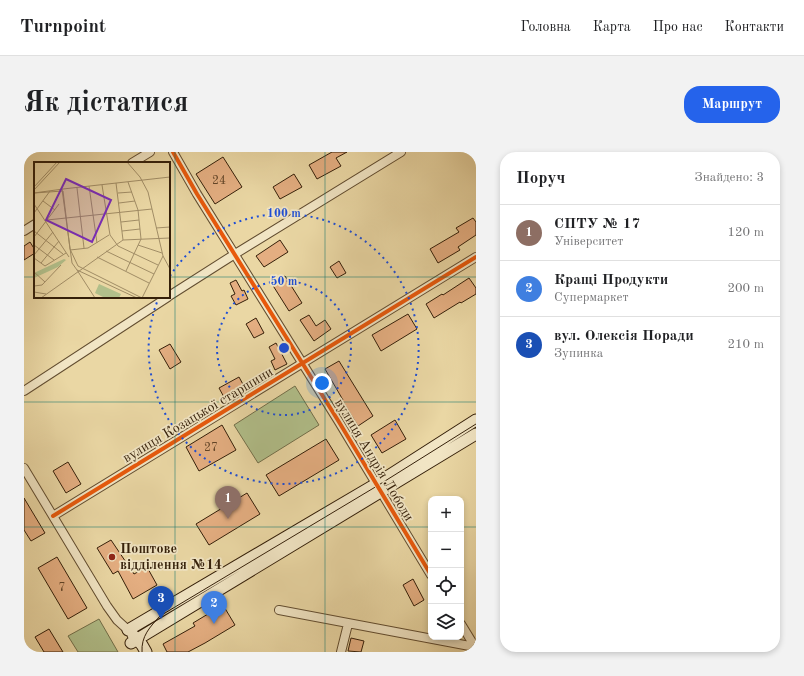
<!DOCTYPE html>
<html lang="uk">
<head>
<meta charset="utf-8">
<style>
  body { margin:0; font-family:"Old Standard TT",serif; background:#f2f2f2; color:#202124 }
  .controls { position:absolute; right:12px; bottom:12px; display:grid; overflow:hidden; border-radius:8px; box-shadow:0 2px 6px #0003 }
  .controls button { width:36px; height:36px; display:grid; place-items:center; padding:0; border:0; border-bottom:1px solid #e0e0e0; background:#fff; color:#202124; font:20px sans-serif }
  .you { position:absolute; left:298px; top:231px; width:14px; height:14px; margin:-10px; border:3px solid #fff; border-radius:50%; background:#1a73e8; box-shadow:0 0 0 6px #1a73e833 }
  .badge { display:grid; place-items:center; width:26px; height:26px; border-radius:50%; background:#2563eb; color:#fff; font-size:13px; font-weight:700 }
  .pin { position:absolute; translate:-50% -33px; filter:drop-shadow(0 1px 2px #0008) }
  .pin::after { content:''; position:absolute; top:21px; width:14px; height:12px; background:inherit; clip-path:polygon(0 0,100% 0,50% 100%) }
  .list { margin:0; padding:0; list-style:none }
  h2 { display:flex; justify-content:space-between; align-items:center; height:52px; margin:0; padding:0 16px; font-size:17px }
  h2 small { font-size:13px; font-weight:400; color:#757577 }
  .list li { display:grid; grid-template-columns:26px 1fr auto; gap:12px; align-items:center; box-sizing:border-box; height:56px; padding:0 16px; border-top:1px solid #e0e0e0 }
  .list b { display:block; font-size:15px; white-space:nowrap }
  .list p { margin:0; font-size:13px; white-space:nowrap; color:#757577 }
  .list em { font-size:13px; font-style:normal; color:#757577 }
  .icon { flex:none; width:22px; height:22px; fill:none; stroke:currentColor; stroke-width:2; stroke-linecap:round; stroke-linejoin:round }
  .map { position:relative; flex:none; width:452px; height:500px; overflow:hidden; border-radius:16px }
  header { display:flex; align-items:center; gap:24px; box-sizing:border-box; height:56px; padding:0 20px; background:#fff; border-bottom:1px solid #e0e0e0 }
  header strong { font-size:19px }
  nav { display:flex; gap:22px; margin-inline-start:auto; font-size:14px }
  .intro { display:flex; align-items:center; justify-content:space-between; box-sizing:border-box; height:96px; padding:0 24px }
  h1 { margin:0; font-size:28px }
  .button { padding:10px 18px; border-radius:16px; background:#2563eb; color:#fff; font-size:14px; font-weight:700 }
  main { display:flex; gap:24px; padding:0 24px }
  aside { flex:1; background:#fff; border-radius:16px; box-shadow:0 2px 6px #0003 }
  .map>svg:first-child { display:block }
  .green { fill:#b1bf8a; stroke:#726f4a }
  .building { fill:#e4ae81; stroke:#341f09 }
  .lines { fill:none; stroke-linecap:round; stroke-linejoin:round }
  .street-casing { stroke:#624d30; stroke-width:10 }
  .secondary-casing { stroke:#341f09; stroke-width:13 }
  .street { stroke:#f1e5c4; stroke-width:8 }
  .secondary { stroke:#f1e5c4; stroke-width:11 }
  .tram { stroke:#341f09; stroke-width:1 }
  .cycleway-casing { stroke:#f1e5c4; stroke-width:6 }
  .cycleway { stroke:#e8590c; stroke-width:4 }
  .grid { fill:none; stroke:#0f766e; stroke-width:1; stroke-opacity:0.55 }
  .ring { fill:none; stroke:#1d4ed8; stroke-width:2; stroke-dasharray:2 4 }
  .poi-dot { fill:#8f2418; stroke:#f1e5c4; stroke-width:1.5 }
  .labels { text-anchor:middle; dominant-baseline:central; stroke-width:3.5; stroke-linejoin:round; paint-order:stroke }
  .number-label { font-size:12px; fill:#604327 }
  .street-label { font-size:14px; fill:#341f09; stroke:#f1e5c4 }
  .poi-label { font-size:14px; font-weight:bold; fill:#341f09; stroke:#f1e5c4; text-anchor:start }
  .inset-road { fill:none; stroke:#a18d66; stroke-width:1 }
  .view { fill:#7b2cbf; fill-opacity:0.15; stroke:#7b2cbf; stroke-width:2 }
  .inset-edge { fill:none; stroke:#341f09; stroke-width:2 }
  .centre { fill:#1d4ed8; stroke:#f1e5c4; stroke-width:2 }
  .ring-label { font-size:12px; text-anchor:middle; font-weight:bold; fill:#1d4ed8; stroke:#f1e5c4; stroke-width:3.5; stroke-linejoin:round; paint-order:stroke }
</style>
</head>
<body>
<header>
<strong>Turnpoint</strong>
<nav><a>Головна</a><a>Карта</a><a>Про нас</a><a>Контакти</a></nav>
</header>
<div class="intro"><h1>Як дістатися</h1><a class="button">Маршрут</a></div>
<main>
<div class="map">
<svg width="452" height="500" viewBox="0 0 452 500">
  <rect width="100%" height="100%" fill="#ead7a4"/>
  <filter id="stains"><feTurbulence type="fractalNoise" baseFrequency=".005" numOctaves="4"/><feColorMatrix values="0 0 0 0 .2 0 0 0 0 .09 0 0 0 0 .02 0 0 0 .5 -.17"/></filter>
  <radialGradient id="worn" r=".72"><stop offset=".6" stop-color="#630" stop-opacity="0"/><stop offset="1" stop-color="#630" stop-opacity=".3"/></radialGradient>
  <path class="green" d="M271,234l24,39 -61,38 -24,-38z
    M75,467l19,33h-40l-10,-16z"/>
  <path class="building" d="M308,0h15l-11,6 5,8 -24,13 -8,-14z
    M199,5l19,30 -27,17 -19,-30z
    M270,22l8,13 -22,12 -7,-12z
    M449,66l3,4v13l-18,12 2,3 -22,13 -8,-14 29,-17 -3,-4z
    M256,88l8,12 -24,15 -8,-11z
    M6,90l5,8v3l-11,7v-14z
    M315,109l7,12 -9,5 -7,-11z
    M261,124l17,27 -13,8 -17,-27z
    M445,126l7,10v6l-15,9 -1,-1 -26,16 -8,-14 16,-10 1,1z
    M212,128l6,11 2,-1 4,9 -12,6 -5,-9 4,-2 -5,-11z
    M384,162l9,15 -36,22 -9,-16z
    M285,163l7,11 9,-6 6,9 -17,12 -14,-21z
    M232,166l8,15 -10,5 -8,-14z
    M252,191l11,21 -12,6 -4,-9 4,-2 -6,-12z
    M146,192l11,18 -11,7 -11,-19z
    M315,209l34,55 -15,10 -16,-26h1l-18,-31z
    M215,225l6,11 -20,11 -6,-11z
    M371,268l11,19 -24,14 -11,-18z
    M198,273l14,25 -37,21 -13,-24z
    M302,287l13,21 -60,36 -13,-21z
    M44,310l13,22 -15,9 -13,-22z
    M223,341l13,21 -51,31 -13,-21z
    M0,346l21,35 -14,8 -7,-11z
    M87,388l23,34 13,-7 10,18 -24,14 -15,-28 -5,3 -16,-26z
    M33,405l30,51 -19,11 -30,-51z
    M389,427l11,21 -10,6 -11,-21z
    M199,453l12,20 -30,18 -17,9h-21l-4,-8 32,-18 -2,-3z
    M25,477l14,23h-19l-9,-15z
    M327,486l13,3 -3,11 -13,-1z"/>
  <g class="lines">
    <g class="street-casing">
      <path id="street" d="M149,0l24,42 142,228 92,153
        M108,11l18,-11
        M0,79l11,-7
        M145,144l66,-42 166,-102
        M0,239l144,-94
        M0,316l83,138 10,14 11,10
        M29,364l423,-259
        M255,458l196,37
        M437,472l14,23 1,1
        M317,500l7,-28"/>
    </g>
    <g class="secondary-casing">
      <path id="secondary" d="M104,478l248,-146 100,-64
        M109,483l9,10 4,7
        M107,491l345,-209"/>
    </g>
    <use href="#street" class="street"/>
    <use href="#secondary" class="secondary"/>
    <path class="tram" d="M118,500c-1,-16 8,-25 18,-36l217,-130 99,-62"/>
    <g class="cycleway-casing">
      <path id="cycleway" d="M149,0l24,42 142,228 92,153
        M29,364l423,-259"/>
    </g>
    <use href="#cycleway" class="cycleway"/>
  </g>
  <path class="grid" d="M151,0v500M301,0v500M0,125h11M145,125h307M0,250h452M0,375h407M437,375h15"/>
  <g class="ring">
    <circle cx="260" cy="196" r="67"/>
    <path d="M146 124A135 135 0 1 1 135 145"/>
  </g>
  <circle class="poi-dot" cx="88" cy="405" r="4"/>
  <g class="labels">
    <g class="number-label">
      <text x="195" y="29">24</text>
      <text x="187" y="296">27</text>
      <text x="38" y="436">7</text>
    </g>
    <g class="street-label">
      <text transform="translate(174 263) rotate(-31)">вулиця Козацької старшини</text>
      <text transform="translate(350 308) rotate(59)">вулиця Андрія Лободи</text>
    </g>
    <g class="poi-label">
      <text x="96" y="397">Поштове<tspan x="96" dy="16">відділення №14</tspan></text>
    </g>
  </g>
  <g transform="translate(10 10)">
    <rect width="136" height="136" fill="#ead7a4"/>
    <path d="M30,97l2,1 -8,7 -24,11v-5zM65,122l22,10 -2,4h-14l-10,-5z" fill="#b1bf8a"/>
    <path class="inset-road" d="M93,0l13,15 8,15 15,64 7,13M82,21l7,57M68,23l8,50 8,11 40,19M55,24l8,57M0,25l23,-25M43,26l7,60M28,27l10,74 5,7 60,28M29,27l107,-12M0,28l26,-28M0,31l29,-4M0,31l29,-2 7,58 8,17 64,32M84,31l14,-1M9,39l12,9M85,41l16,-2M0,42l35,53M0,51l16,-22M13,58l12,-16M87,60l18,-2M122,66l14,-1M0,69l29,23M88,69l18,-2M0,75l13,-17 105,-11M0,83l20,15M104,83l24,8M36,88l18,-2 21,-13M72,89l48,23M0,93l19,-23M63,95l52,26M0,96l11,8 21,-13M7,101l18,-22M43,108l18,28M92,109l15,-32 -3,-29 -10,-28M0,110l11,10M0,124l8,-1 19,-20M0,130l12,2M7,136l82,-58 47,-2M108,136l21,-42"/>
    <path class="view" d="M32,17l45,21 -19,42 -46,-22z"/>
    <rect width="136" height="136" class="inset-edge"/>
  </g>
  <circle cx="260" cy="196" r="6" class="centre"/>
  <g class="ring-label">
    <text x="260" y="65">100 m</text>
    <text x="260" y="133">50 m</text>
  </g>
  <rect width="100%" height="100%" filter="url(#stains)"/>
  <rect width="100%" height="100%" fill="url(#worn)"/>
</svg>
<div class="controls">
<button>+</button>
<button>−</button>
<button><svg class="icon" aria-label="locate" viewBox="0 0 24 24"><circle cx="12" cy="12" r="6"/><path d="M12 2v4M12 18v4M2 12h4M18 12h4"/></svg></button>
<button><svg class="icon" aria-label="layers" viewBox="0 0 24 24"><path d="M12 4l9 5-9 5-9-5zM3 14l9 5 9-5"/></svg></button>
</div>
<div class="you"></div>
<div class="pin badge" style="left:204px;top:367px;background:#8d6e63">1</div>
<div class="pin badge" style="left:190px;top:472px;background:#3f7fe0">2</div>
<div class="pin badge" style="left:137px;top:467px;background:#1a4fb4">3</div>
</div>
<aside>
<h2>Поруч<small>Знайдено: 3</small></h2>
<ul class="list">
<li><span class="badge" style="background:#8d6e63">1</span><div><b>СПТУ № 17</b><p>Університет</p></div><em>120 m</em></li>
<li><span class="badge" style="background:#3f7fe0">2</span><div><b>Кращі Продукти</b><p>Супермаркет</p></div><em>200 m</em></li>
<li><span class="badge" style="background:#1a4fb4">3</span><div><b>вул. Олексія Поради</b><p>Зупинка</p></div><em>210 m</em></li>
</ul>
</aside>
</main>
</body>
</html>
